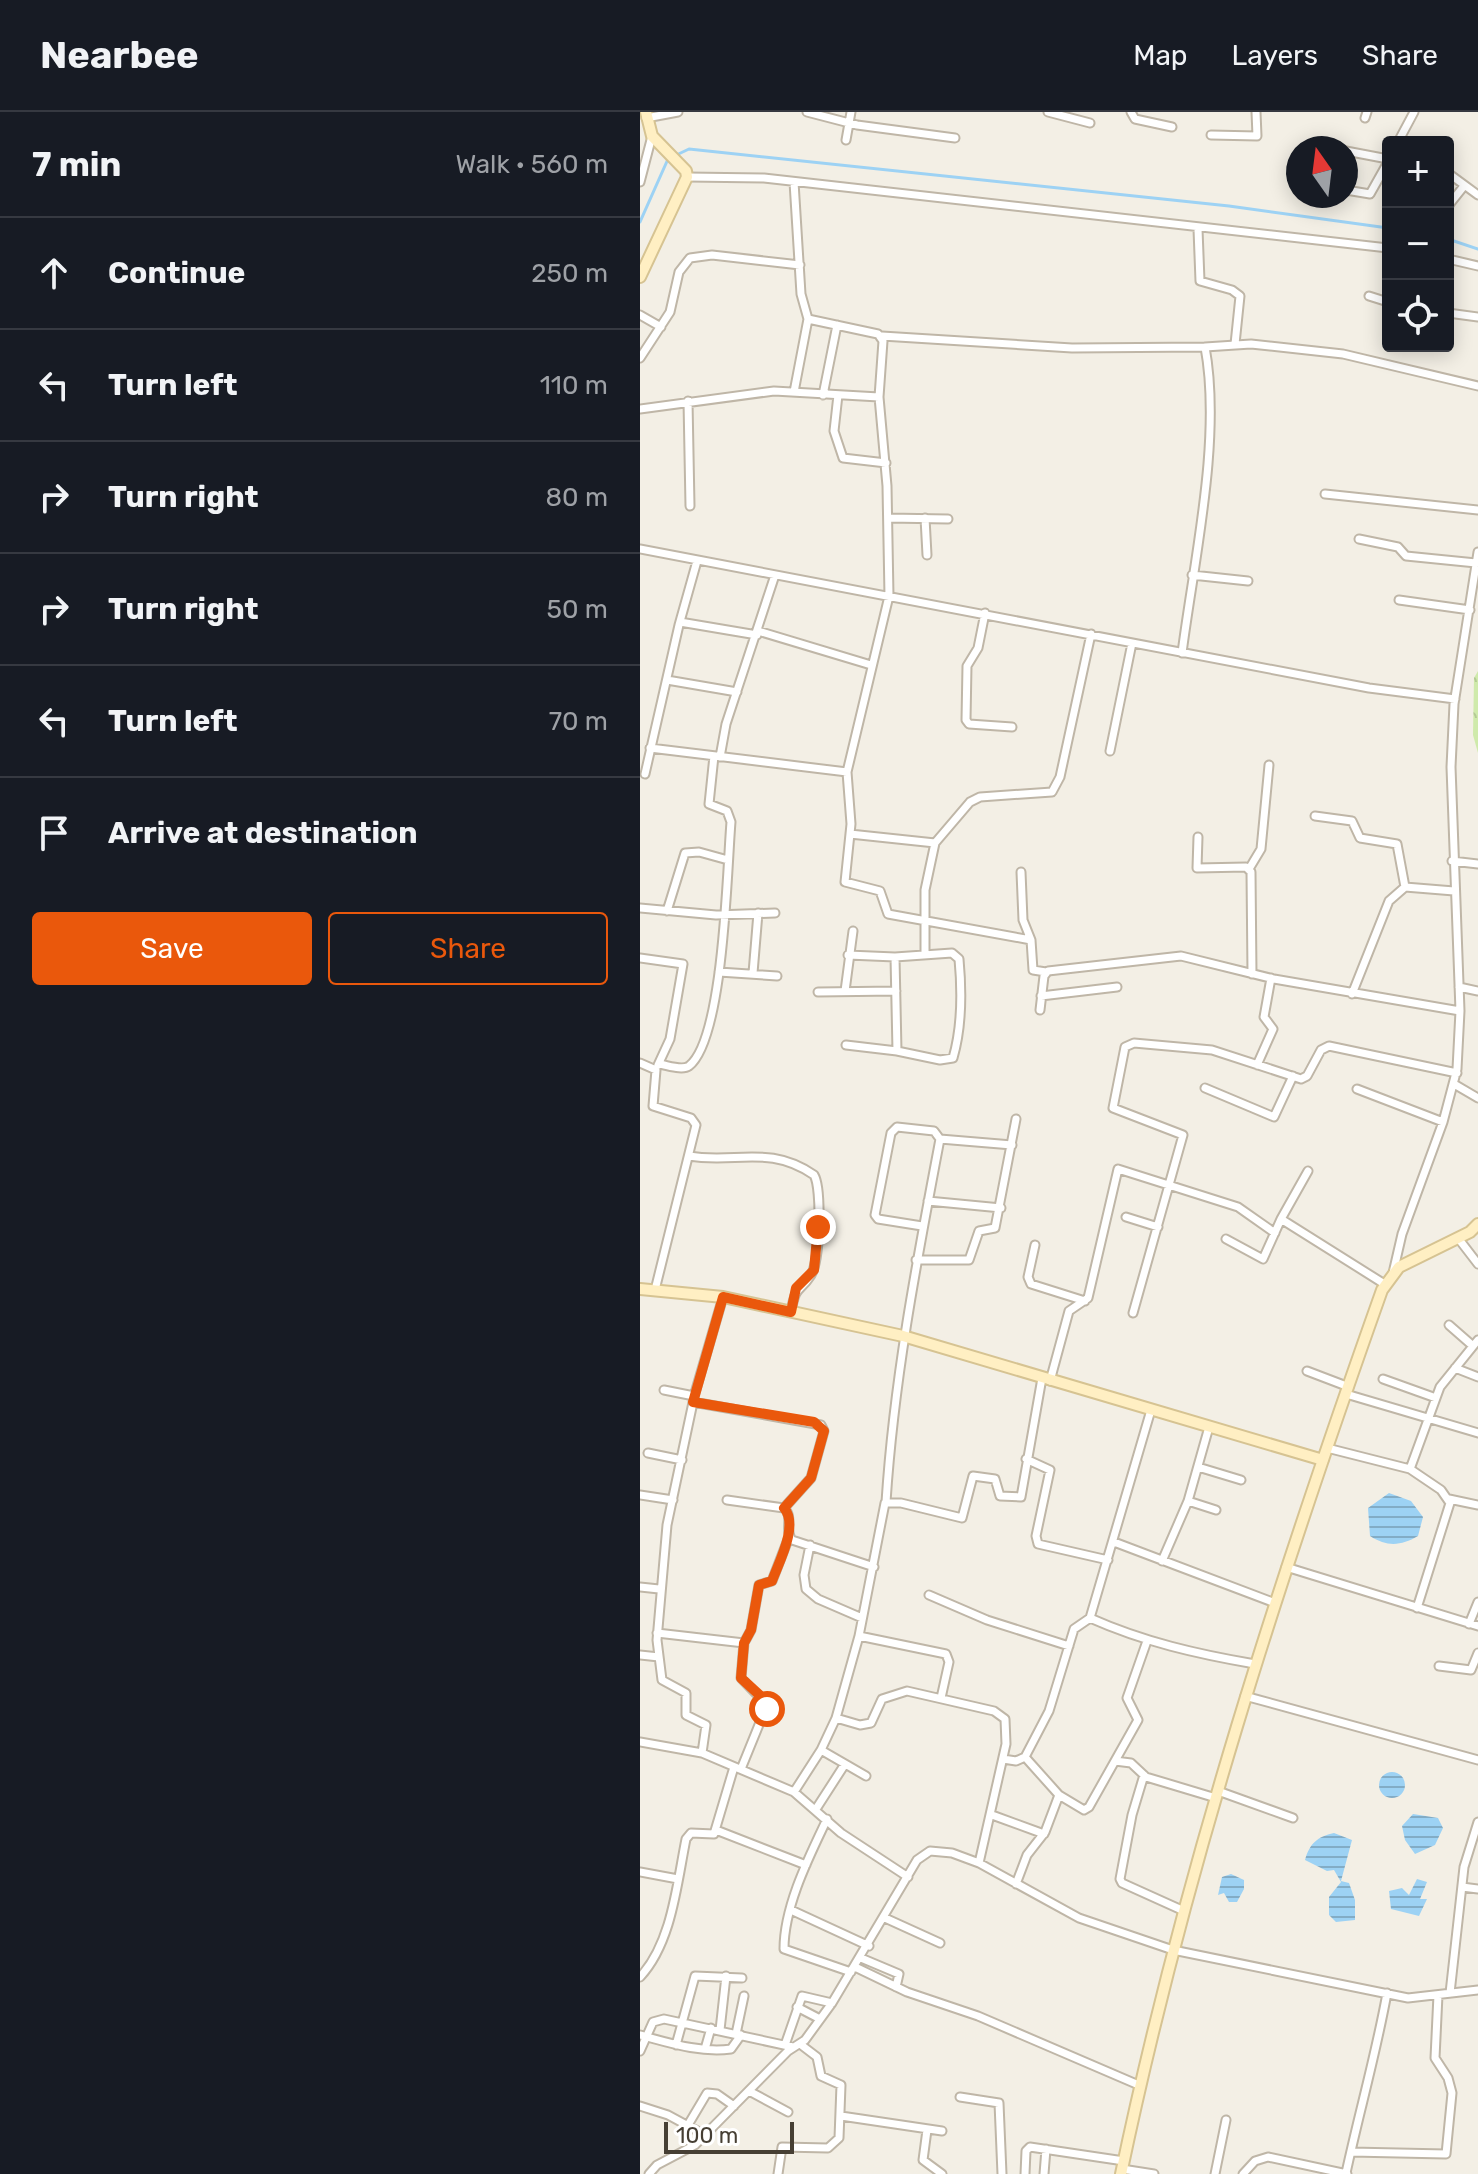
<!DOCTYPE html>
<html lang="en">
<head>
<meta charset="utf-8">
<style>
  body { margin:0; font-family:Rubik,sans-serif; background:#20242c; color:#f1f3f6 }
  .controls { position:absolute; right:24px; top:24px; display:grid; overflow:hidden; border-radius:8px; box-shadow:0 4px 20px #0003 }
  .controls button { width:72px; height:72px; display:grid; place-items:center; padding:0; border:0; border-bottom:2px solid #363941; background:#171b24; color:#f1f3f6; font:40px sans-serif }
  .compass { position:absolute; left:646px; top:24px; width:72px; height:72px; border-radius:50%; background:#171b24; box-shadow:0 4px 20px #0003; rotate:346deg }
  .scale { position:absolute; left:24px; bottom:20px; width:130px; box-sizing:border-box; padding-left:8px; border:4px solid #463f34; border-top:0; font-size:22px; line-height:28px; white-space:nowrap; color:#463f34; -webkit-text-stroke:6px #fff; paint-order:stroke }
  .stop { position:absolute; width:24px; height:24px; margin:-18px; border:6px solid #ea580c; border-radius:50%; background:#fff }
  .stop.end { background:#ea580c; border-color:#fff; box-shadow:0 2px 8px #0008 }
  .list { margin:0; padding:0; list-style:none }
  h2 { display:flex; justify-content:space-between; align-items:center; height:104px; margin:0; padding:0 32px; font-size:34px }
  h2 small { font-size:26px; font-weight:400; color:#9ea1a6 }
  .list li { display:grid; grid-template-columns:52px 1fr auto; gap:24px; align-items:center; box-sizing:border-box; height:112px; padding:0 32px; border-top:2px solid #363941 }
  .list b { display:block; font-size:30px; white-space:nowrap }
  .list em { font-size:26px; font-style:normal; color:#9ea1a6 }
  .actions { display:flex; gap:16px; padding:24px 32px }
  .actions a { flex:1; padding:18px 0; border:2px solid #ea580c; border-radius:8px; text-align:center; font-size:28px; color:#ea580c }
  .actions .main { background:#ea580c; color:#fff }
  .icon { flex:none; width:44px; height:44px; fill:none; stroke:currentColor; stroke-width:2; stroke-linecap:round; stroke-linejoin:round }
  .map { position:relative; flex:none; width:838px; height:2062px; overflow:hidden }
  header { display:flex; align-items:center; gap:48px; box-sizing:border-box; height:112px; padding:0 40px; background:#171b24; border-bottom:2px solid #363941 }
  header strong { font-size:38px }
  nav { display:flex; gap:44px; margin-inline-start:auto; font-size:28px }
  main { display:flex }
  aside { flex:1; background:#171b24 }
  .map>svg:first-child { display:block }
  .park { fill:url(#park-crowns) }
  .water { fill:url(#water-rules) }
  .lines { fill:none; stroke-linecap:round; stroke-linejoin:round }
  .stream { stroke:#9dd2f4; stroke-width:3 }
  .street-casing { stroke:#bfb6a7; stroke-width:11 }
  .secondary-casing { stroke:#d6c392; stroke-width:14 }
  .street { stroke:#fff; stroke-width:7 }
  .secondary { stroke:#ffefc3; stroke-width:10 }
  .route { stroke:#ea580c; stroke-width:10 }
</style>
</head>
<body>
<header>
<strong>Nearbee</strong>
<nav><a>Map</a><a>Layers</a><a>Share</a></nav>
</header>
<main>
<aside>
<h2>7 min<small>Walk · 560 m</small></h2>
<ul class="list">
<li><svg class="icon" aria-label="ahead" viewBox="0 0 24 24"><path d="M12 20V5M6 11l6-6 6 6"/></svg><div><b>Continue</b></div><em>250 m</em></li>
<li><svg class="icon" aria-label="left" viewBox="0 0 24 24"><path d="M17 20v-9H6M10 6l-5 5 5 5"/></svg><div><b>Turn left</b></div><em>110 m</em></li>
<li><svg class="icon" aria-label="right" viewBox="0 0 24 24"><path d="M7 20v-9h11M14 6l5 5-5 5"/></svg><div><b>Turn right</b></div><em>80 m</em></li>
<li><svg class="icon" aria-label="right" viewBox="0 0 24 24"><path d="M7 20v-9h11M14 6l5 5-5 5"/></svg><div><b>Turn right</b></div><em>50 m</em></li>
<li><svg class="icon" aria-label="left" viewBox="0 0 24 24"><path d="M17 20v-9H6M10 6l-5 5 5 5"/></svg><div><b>Turn left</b></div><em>70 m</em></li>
<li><svg class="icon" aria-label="arrive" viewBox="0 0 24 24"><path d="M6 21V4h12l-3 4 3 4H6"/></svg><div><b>Arrive at destination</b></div></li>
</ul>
<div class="actions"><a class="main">Save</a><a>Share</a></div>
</aside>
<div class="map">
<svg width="838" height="2062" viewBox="0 0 838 2062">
  <defs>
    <pattern id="park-crowns" width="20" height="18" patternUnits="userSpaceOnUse" patternTransform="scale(2)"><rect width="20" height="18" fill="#cfeaab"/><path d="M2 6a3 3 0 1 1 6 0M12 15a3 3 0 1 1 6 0" fill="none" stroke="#b3ca94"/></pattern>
    <pattern id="water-rules" width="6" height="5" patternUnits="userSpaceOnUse" patternTransform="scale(2)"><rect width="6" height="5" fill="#9dd2f4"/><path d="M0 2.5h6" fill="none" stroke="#82acc6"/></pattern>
  </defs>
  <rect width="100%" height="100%" fill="#f3efe5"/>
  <path class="park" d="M838,559v82l-5,-18 1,-57z"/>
  <path class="water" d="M749,1381l22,8 12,16 -5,19c-17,10 -31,11 -48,0l-2,-28z
    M739 1673a13 13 0 1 1 26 0a13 13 0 1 1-26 0Z
    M773,1702l25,4 5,10 -8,17 -20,9 -10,-14 -3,-14z
    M694,1721l18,7 -11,41 8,2 6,17v20l-19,2 -7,-7v-18l12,-15 -7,-12 -7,1 -22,-11c5,-17 12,-23 29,-27z
    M591,1762l13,6v9l-7,13h-8l-5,-9 -6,2 4,-18z
    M777,1767l10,3 -7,17h7l-8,17 -28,-7 -2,-18 13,-3 7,7z"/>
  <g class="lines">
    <path class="stream" d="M0,110l28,-63 21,-10 540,57 159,22
      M808,127l30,10"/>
    <g class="street-casing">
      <path id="street" d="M167,0l50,13 98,13
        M408,0l42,11
        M491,0l4,7 37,8
        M6,6l32,-6
        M725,6l2,-6
        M571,23l46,1 -1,-24
        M206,28l5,-28
        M758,30l16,-30
        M706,39l42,8
        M808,61l30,22
        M47,65l77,1 624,70
        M0,70l12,-46
        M154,70l7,112 7,25 70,15 5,7 -4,56 8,89 2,110 -42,176
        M706,78l24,4 18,-32
        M808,94l16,-20
        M558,117l2,52 32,9 8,6 -5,48
        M808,147l30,7
        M729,184l19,6
        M808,201l30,4
        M0,203l21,12
        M242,224l190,12 133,-1c17,91 -11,213 -23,306
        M565,235l46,-3 92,10 135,32
        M0,246l30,-46 9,-40 11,-14 22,-3 88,10
        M154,280l14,-73
        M183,283l14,-70
        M198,283l-4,36 9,27 43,5
        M48,289l2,105
        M0,297l134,-18 105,6
        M685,382l153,16
        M248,406l60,1
        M285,406l2,37
        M719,427l39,8 8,9 70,7
        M0,437l729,139 86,11
        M552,463l56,6
        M759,488l71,10
        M345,501l-7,35 -11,18 -1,54 3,4 43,3
        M40,510l77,13
        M118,519l113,34
        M27,568l70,12
        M10,636l197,24 4,52 -6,58 35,9 8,23 143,26 2,30 13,2
        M470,639l22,-108
        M80,645l6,-33 49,-149
        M5,662l34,-149 18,-64
        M675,704l37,5 8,17 37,6 8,43 49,4
        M210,722l85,9
        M558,725l-1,31 49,-1 5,5 1,102
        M812,749l26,3
        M609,757l12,-20 8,-84
        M381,760l2,48 8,20
        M0,796l76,7 59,-2
        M27,799l18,-58 14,-1 29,8
        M285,841v-63l10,-47 35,-41 10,-5 72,-5 8,-15 31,-143
        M208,843l47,2
        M0,846l43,6 -13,75 -12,26
        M79,860l58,4
        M113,861l5,-60
        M819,875l19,4
        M205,879l8,-60
        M178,880l78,-1
        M712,882l37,-93 16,-14
        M401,884l76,-9
        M400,898l4,-34 4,-5 133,-15 93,23 186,32
        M206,933l51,6 -2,-94 57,-4 7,6c3,32 3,68 -6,99l-13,2 -43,-9
        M0,951l16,7 -3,36 38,12 5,7 -41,165
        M19,952c8,1 23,7 30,2 35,-27 38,-198 42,-244l-4,-11 -18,-7 5,-48
        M617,953l16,-36 -9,-12 7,-39
        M814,972l24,14
        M565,976l69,29 19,-41
        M717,977l86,33
        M300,1027l72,6
        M49,1044c46,8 80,-12 125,19 8,13 6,86 -3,100 -12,19 -15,8 -20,37
        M288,1089l73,7
        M486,1105l32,10
        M641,1107l105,66
        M818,1126l20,26
        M586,1127l37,20 18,-40 27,-48
        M395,1133l-7,32 3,7 54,17
        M276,1148h53l10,-29 16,-3 21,-109
        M753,1161l9,-39 41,-112 14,-53 3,-58 -9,-244 3,-63 24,-152
        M493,1201l50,-178 -70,-27 12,-61 9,-4 78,7 89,29 6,-3 14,-26 8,-4 128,27
        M809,1213l24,21
        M815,1256l23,9
        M667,1259l42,16
        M743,1267l53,19
        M410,1269l19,-70 19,-13 30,-129 120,38 37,26
        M24,1278l30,6
        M706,1282l132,39
        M53,1290l128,23 3,6 -13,47 -27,30
        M687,1336l83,21 30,-82 38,-47
        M8,1341l34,7
        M386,1347l24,11 -14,66 2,8 70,16
        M558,1355l43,13
        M770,1357l31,21 9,13 -33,105
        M0,1383l33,5
        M809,1387l29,6
        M87,1388l57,8c10,9 0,22 8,32l82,27
        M548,1389l28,9
        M246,1390c8,-123 31,-242 54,-363l-6,-8 -37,-4 -6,6 -16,82 3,4 44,7
        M474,1430l161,61
        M170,1433l-6,30 2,14 12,10 44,19
        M522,1449l26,-60 21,-74
        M646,1455l192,59
        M0,1475l19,2
        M289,1483l58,25 82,26
        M450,1506c54,24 107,36 165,46
        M829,1512l9,-22
        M17,1521l87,10 7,-13 8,-45 13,-4 17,-44
        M219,1524l87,18 3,8 -8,36
        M0,1543l19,2
        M799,1554l32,4 7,-17
        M605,1584l233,64
        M196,1606l24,7 11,-2 11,-24 25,-8 87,20 11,8 1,25 -27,119
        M0,1630l62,11 92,39 47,41 67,44
        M181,1638l45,26
        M62,1641l4,-28 -20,-10v-22l-24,-13 -5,-40 10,-115 28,-132 28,-96
        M385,1645l34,38 25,15 5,-3 49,-87 -11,-22 20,-57
        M363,1647l13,2 9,-4 24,-46 25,-82 16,-11 61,-208
        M475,1649l16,2 15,14 70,21
        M101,1657l26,-64 -26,-27 3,-35
        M504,1663l-12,40 -12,64 2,4 62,28
        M578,1679l75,27
        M154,1680l27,-42 15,-32 23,-82 26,-133h16l61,15 11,-42 22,3 5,17 21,1 21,-119
        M176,1697l29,-45
        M352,1703l52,19
        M187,1707c-18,38 -43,87 -43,130l67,23
        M76,1718l90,35
        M0,1760l38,7
        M376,1772l11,-29 18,-23 14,-37
        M822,1775l16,2
        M151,1798l78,36
        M245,1806l55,25
        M221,1846l38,16 -3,13
        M215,1855l52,25 71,24 163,70
        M0,1865c32,-34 37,-94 46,-138l5,-6 23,1 20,-67
        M810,1881l14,-126 14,-45
        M157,1895l23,12
        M80,1918l6,-54
        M96,1922l8,-38
        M0,1923c30,8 60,18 91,14l10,-14
        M36,1933l19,-69 47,2
        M145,1933l17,-49 30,7
        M65,1937l6,-21
        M0,1939l13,-29 11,-3 129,28
        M109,1979l39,21
        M320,1985l39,6 3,71
        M0,1994l28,9 37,20
        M201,2004l101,15
        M48,2013l19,-32 10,1 17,12
        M287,2018l-4,30 19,14
        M711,2040l95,2 6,-61 -4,-15 -13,-20 3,-63
        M482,2057l32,5
        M706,2061c13,-60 30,-119 41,-180
        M9,2062l8,-9 38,-20 93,-94 17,-11 27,-37 85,-143 13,-9 22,2 27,10 100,55 94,32 235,48 70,-8
        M138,2062l4,-27 46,1 11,-10 2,-53 -20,-9 -4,-19 -17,-13
        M385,2062l1,-23 4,-4 94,14
        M404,2062l2,-25
        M575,2062l11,-54
        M603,2062l12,-13 13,-4 79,17"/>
    </g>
    <g class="secondary-casing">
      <path id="secondary" d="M0,165l47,-100 -1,-6 -34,-35 -6,-24
        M0,1177l83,8 180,39 420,124
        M481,2062c63,-301 158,-594 261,-884l17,-23 71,-35 8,-8"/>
    </g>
    <use href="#street" class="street"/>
    <use href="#secondary" class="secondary"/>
  </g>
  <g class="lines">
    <path class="route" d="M127,1597l-1,-8 -25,-23 3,-35 7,-13 8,-45 13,-4c7,-19 27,-56 12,-73l27,-30 13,-47 -10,-9 -121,-20 30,-105 68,15 5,-24 18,-18 4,-43"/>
  </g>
</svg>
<div class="controls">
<button>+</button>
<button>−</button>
<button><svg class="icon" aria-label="locate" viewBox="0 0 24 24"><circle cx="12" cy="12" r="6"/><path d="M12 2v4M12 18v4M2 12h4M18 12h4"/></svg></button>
</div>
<svg class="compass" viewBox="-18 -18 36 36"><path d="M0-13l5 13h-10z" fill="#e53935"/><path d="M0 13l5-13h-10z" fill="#9ea1a6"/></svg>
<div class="scale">100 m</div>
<div class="stop" style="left:127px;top:1597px"></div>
<div class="stop end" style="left:178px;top:1115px"></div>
</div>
</main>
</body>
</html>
